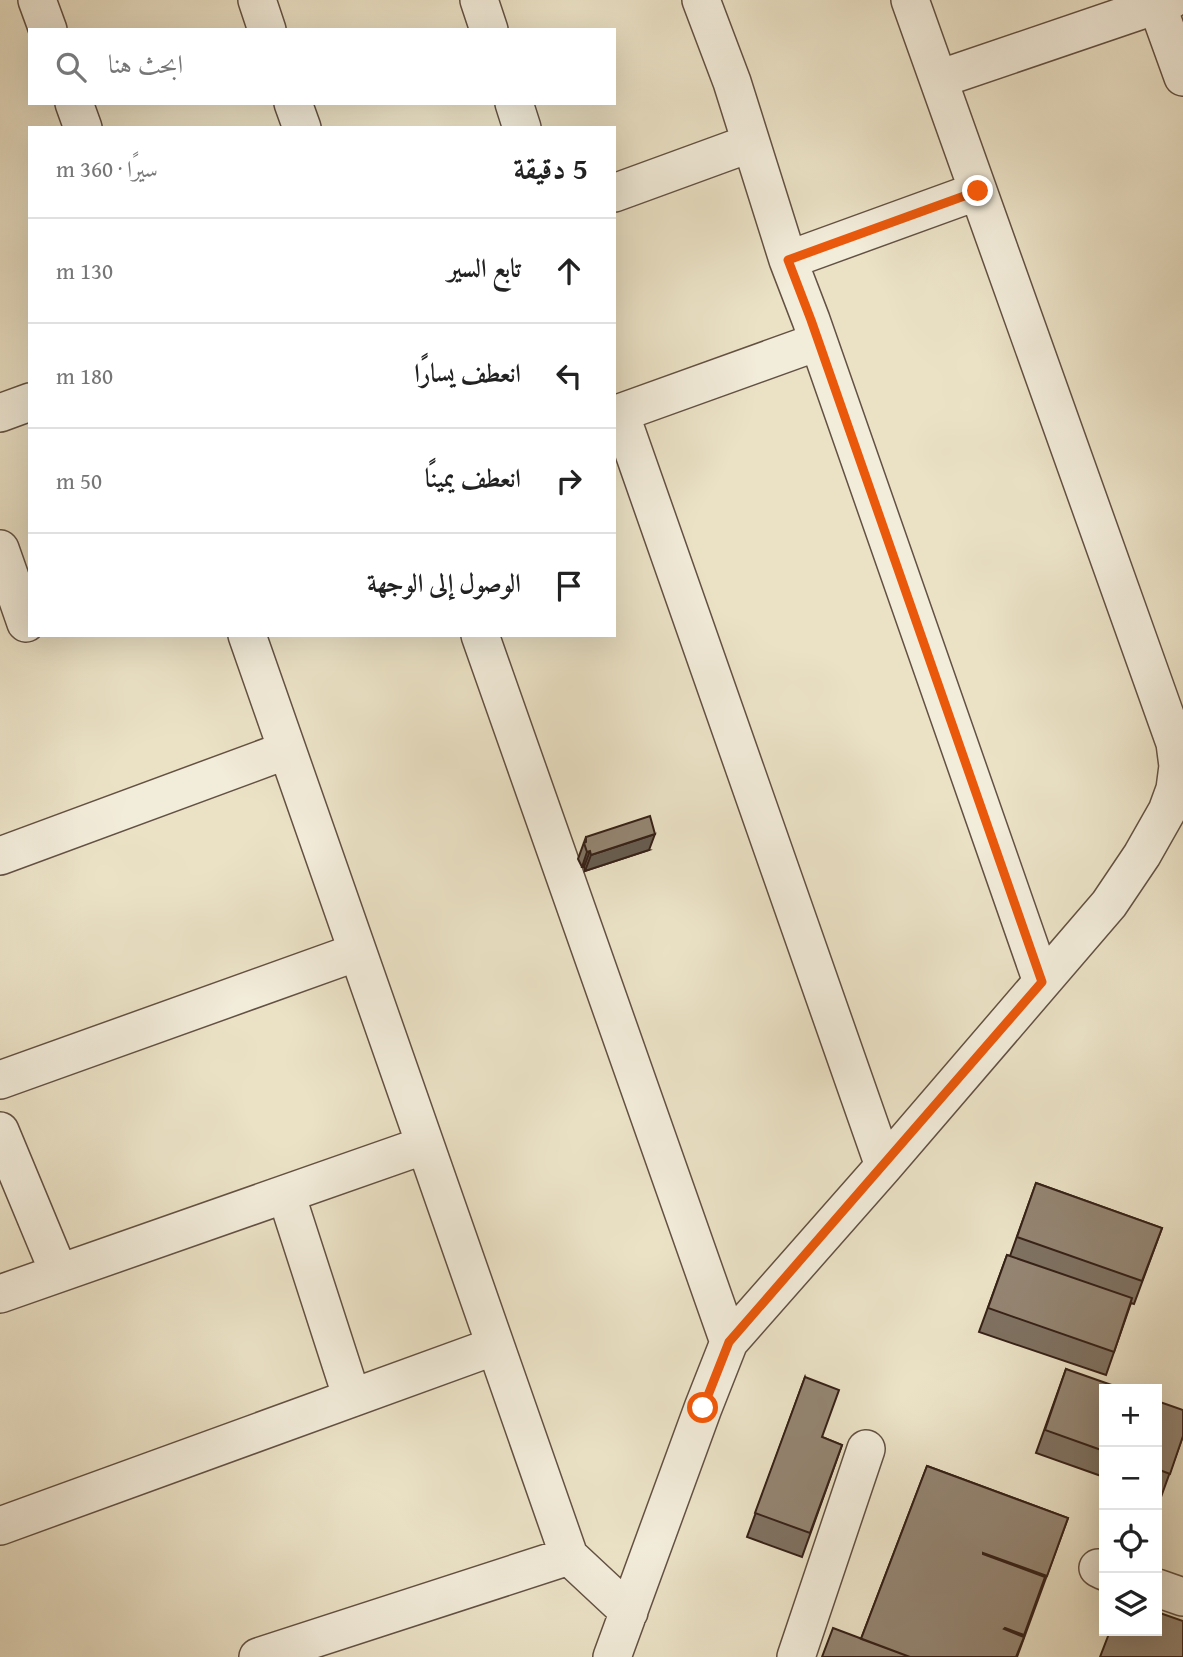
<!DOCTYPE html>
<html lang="ar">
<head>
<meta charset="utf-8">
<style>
  body { margin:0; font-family:"Gentium Book Plus",Amiri,serif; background:#f6f6f6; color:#222; direction:rtl }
  .controls { position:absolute; right:21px; bottom:21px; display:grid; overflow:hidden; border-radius:0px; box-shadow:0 7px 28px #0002 }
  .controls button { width:63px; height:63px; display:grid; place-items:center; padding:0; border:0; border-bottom:2px solid #e0e0e0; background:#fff; color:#222; font:35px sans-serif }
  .stop { position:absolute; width:21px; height:21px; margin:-16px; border:5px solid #ea580c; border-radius:50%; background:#fff }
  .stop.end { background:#ea580c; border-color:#fff; box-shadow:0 2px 7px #0008 }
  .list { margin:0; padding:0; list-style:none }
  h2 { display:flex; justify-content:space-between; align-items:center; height:91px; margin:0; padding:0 28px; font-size:30px }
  h2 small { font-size:23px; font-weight:400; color:#767676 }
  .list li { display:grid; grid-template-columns:46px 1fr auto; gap:21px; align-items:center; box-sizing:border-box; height:105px; padding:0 28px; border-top:2px solid #e0e0e0 }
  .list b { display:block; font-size:26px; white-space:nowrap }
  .list em { font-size:23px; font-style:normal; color:#767676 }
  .icon { flex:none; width:38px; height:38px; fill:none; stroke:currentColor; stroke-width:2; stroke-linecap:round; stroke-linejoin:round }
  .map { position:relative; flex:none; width:1183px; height:1657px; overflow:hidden; direction:ltr }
  .search { position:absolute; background:#fff; box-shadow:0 7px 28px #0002; left:28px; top:28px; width:588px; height:77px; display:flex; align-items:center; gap:18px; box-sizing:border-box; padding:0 24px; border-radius:0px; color:#767676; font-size:26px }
  .panel { position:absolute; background:#fff; box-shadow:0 7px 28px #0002; left:28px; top:126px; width:588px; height:511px; border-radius:0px; direction:rtl }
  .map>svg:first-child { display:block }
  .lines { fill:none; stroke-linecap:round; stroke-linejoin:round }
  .minor-casing { stroke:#635143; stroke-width:40 }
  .minor { stroke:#f2ecda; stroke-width:37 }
  .wall { fill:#7f7262; stroke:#362117; stroke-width:2 }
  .shaded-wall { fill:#685d50; stroke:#362117; stroke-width:2 }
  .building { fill:#948572; stroke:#362117; stroke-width:2 }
  .route { stroke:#ea580c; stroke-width:9 }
</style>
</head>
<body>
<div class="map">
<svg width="1183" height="1657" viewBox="0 0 1183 1657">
  <rect width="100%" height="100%" fill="#ebe2c6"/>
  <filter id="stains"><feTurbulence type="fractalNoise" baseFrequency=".00286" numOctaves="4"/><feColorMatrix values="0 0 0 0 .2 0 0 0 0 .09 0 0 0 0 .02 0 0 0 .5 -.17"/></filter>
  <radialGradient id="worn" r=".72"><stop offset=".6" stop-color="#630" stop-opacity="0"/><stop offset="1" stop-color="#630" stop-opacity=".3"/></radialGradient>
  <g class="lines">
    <g class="minor-casing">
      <path id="minor" d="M37,0l11,30
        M257,0l10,30
        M479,0l10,30
        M701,0l31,82 56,178 23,60 231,662
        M1157,5l26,72
        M939,79l232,-79
        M74,103l9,25
        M293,103l9,25
        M514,103l8,25
        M614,193l137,-50
        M788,260l190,-69
        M0,413l30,-11
        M620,413l264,753
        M614,415l203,-73
        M0,549l26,74
        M247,635l322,921
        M480,635l249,707
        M0,856l287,-106
        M0,1080l357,-128
        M0,1131l59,142
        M286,1194l66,204
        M0,1294l425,-149
        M0,1526l495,-180
        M1098,1568l6,3
        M1157,1588l26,9
        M258,1657l311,-101 60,56
        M612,1657l91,-249 26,-66 155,-176 225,-262 33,-49 25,-44 8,-22 3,-23 -3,-23 -265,-743
        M796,1657l70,-208"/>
    </g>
    <use href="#minor" class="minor"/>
  </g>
  <path class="wall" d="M586,837l63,13 -64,21 -1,-4h-2l-4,-8z
    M1036,1183l126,45 -28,76 -3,-1 -25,72 -127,-43 28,-77 3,1z
    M1066,1369l38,20v88l-68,-24z
    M805,1377l17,60 20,8 -40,112 -55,-20z
    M1157,1401l26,35 -22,61 -4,-1z
    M927,1466l141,52 -51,139 -156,-18z"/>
  <path class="shaded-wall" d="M655,834l-6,16 -64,21 6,-16z
    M590,851l-6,16h-2l5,-15z"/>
  <path class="building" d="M650,816l5,18 -64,21 -1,-4 -3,1 -3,-9 2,-1v-5z
    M1036,1183l126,45 -20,53 -125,-44z
    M1007,1255l125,43 -18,54 -126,-44z
    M1066,1369l57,20h-19v62l-59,-21z
    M805,1377l34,13 -17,47 20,8 -32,88 -55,-20z
    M1157,1401l26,9v26l-13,38 -13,-5z
    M927,1466l141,52 -21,58 -64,-23v1l62,23 -21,58 -19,-7 -1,1 20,8 -8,20h-106l-49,-18z
    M1157,1612l26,9v36h-83l10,-26h47z
    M833,1628l77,29h-88z"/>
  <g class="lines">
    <path class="route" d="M703,1408l26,-66 313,-360 -231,-662 -23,-60 190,-69"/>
  </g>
  <rect width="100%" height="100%" filter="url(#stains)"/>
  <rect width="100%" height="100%" fill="url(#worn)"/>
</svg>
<div class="controls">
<button>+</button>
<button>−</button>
<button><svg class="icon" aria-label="locate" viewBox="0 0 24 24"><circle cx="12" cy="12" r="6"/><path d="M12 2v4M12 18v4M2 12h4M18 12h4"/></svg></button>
<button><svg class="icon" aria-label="layers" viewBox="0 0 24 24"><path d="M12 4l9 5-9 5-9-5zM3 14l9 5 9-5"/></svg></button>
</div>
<div class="stop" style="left:703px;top:1408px"></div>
<div class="stop end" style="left:978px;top:191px"></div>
<div class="search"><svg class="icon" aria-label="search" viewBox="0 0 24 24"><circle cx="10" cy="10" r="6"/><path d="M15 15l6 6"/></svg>ابحث هنا</div>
<section class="panel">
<h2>5 دقيقة<small>سيرًا · 360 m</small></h2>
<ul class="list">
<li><svg class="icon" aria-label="ahead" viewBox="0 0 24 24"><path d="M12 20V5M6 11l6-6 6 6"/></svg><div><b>تابع السير</b></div><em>130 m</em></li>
<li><svg class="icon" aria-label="left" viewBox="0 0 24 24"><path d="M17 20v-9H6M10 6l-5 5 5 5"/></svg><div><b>انعطف يسارًا</b></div><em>180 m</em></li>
<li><svg class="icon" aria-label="right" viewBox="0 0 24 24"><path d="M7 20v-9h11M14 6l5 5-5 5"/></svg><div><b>انعطف يمينًا</b></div><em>50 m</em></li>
<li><svg class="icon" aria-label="arrive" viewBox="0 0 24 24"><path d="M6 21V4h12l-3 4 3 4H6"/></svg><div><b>الوصول إلى الوجهة</b></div></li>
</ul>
</section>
</div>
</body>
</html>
